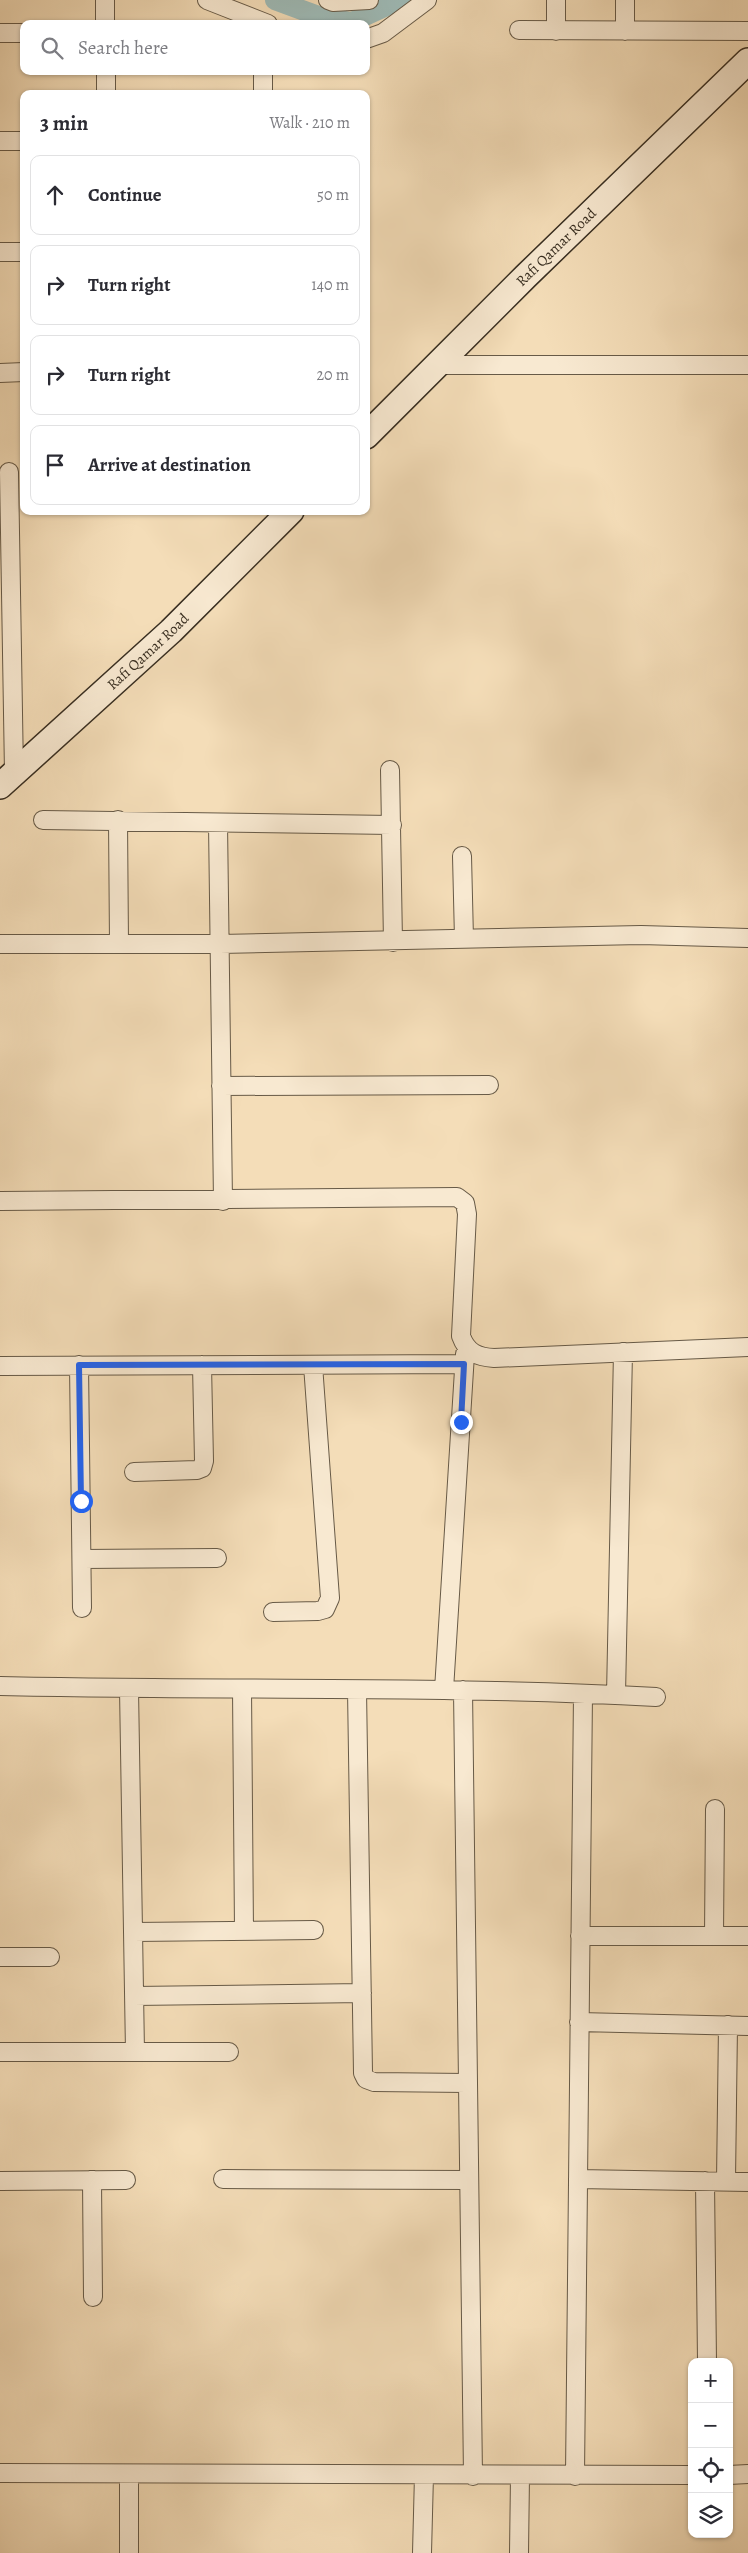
<!DOCTYPE html>
<html lang="en">
<head>
<meta charset="utf-8">
<style>
  body { margin:0; font-family:Alegreya,serif; background:#f2f2f3; color:#2b2b33 }
  .controls { position:absolute; right:15px; bottom:15px; display:grid; overflow:hidden; border-radius:10px; box-shadow:0 1px 4px #0004 }
  .controls button { width:45px; height:45px; display:grid; place-items:center; padding:0; border:0; border-bottom:1px solid #e1e1e2; background:#fff; color:#2b2b33; font:25px sans-serif }
  .stop { position:absolute; width:15px; height:15px; margin:-11px; border:4px solid #2563eb; border-radius:50%; background:#fff }
  .stop.end { background:#2563eb; border-color:#fff; box-shadow:0 1px 5px #0008 }
  .list { margin:0; padding:0; list-style:none }
  h2 { display:flex; justify-content:space-between; align-items:center; height:65px; margin:0; padding:0 20px; font-size:21px }
  h2 small { font-size:16px; font-weight:400; color:#7c7c81 }
  .list li { display:grid; grid-template-columns:32px 1fr auto; gap:15px; align-items:center; box-sizing:border-box; height:80px; margin:0 10px 10px; padding:0 10px; border:1px solid #e1e1e2; border-radius:10px }
  .list b { display:block; font-size:19px; white-space:nowrap }
  .list em { font-size:16px; font-style:normal; color:#7c7c81 }
  .icon { flex:none; width:28px; height:28px; fill:none; stroke:currentColor; stroke-width:2; stroke-linecap:round; stroke-linejoin:round }
  .map { position:relative; flex:none; width:748px; height:2553px; overflow:hidden }
  .search { position:absolute; background:#fff; box-shadow:0 1px 4px #0004; left:20px; top:20px; width:350px; height:55px; display:flex; align-items:center; gap:12px; box-sizing:border-box; padding:0 18px; border-radius:10px; color:#7c7c81; font-size:19px }
  .panel { position:absolute; background:#fff; box-shadow:0 1px 4px #0004; left:20px; top:90px; width:350px; height:425px; border-radius:10px }
  .map>svg:first-child { display:block }
  .lines { fill:none; stroke-linecap:round; stroke-linejoin:round }
  .canal { stroke:#9ebab6; stroke-width:20 }
  .street-casing { stroke:#675a47; stroke-width:20 }
  .secondary-casing { stroke:#382e21; stroke-width:28 }
  .street { stroke:#f8e9d1; stroke-width:18 }
  .secondary { stroke:#f8e9d1; stroke-width:25 }
  .route { stroke:#2563eb; stroke-width:6 }
  .labels { text-anchor:middle; dominant-baseline:central; stroke-width:5; stroke-linejoin:round; paint-order:stroke }
  .street-label { font-size:15px; fill:#382e21; stroke:#f8e9d1 }
</style>
</head>
<body>
<div class="map">
<svg width="748" height="2553" viewBox="0 0 748 2553">
  <rect width="100%" height="100%" fill="#f4ddb8"/>
  <filter id="stains"><feTurbulence type="fractalNoise" baseFrequency=".004" numOctaves="4"/><feColorMatrix values="0 0 0 0 .2 0 0 0 0 .09 0 0 0 0 .02 0 0 0 .5 -.17"/></filter>
  <radialGradient id="worn" r=".72"><stop offset=".6" stop-color="#630" stop-opacity="0"/><stop offset="1" stop-color="#630" stop-opacity=".3"/></radialGradient>
  <g class="lines">
    <path class="canal" d="M275,0l46,17 31,5 48,-22"/>
    <g class="street-casing">
      <path id="street" d="M105,0v24
        M207,0l61,24
        M328,0l5,2 36,-2
        M556,0v31
        M519,30l229,1
        M625,31v-31
        M0,33h24
        M366,39l17,-6 44,-33
        M106,71v23
        M263,71v23
        M0,141h24
        M0,252h24
        M437,365h311
        M0,373l24,-1
        M9,472l5,301
        M390,770l3,172
        M43,820l349,5
        M118,820l1,124
        M218,823l5,378
        M462,856l2,83
        M0,944h220l421,-9 107,3
        M221,1086l268,-1
        M0,1201l457,-4 8,6 2,11 -6,122c6,17 17,21 33,22l254,-11
        M79,1365l3,243
        M0,1366l464,-2
        M134,1472l63,-2 5,-2 2,-7 -2,-96
        M82,1559l135,-1
        M273,1612l45,-1 7,-2 5,-11 -17,-233
        M0,1686c219,5 438,-1 656,11
        M129,1689l6,363
        M242,1689l2,242
        M357,1690l6,383 3,6 8,3 92,1
        M444,1690l21,-336
        M463,1690l10,786
        M616,1695l7,-343
        M133,1932l181,-2
        M580,1936h168
        M714,1936l1,-127
        M0,1957h50
        M134,1996l228,-3
        M579,2022l169,4
        M0,2052h229
        M223,2179l245,1
        M578,2179l170,3
        M92,2180l1,117
        M0,2181l126,-1
        M705,2181l2,181
        M726,2181l2,-156
        M0,2473l692,2
        M729,2475l19,-1
        M575,2476l8,-782
        M129,2553v-79
        M422,2553l2,-78
        M519,2553l1,-77"/>
    </g>
    <g class="secondary-casing">
      <g id="secondary">
        <path id="s1" d="M366,436l160,-160 222,-215"/>
        <path id="s2" d="M0,786l171,-155 120,-120"/>
      </g>
    </g>
    <use href="#street" class="street"/>
    <use href="#secondary" class="secondary"/>
  </g>
  <g class="lines">
    <path class="route" d="M81,1501l-2,-136 385,-1 -3,58"/>
  </g>
  <g class="labels">
    <g class="street-label">
      <text stroke="none"><textPath href="#s1" startOffset="268">Rafi Qamar Road</textPath></text>
      <text stroke="none"><textPath href="#s2" startOffset="200">Rafi Qamar Road</textPath></text>
    </g>
  </g>
  <rect width="100%" height="100%" filter="url(#stains)"/>
  <rect width="100%" height="100%" fill="url(#worn)"/>
</svg>
<div class="controls">
<button>+</button>
<button>−</button>
<button><svg class="icon" aria-label="locate" viewBox="0 0 24 24"><circle cx="12" cy="12" r="6"/><path d="M12 2v4M12 18v4M2 12h4M18 12h4"/></svg></button>
<button><svg class="icon" aria-label="layers" viewBox="0 0 24 24"><path d="M12 4l9 5-9 5-9-5zM3 14l9 5 9-5"/></svg></button>
</div>
<div class="stop" style="left:81px;top:1501px"></div>
<div class="stop end" style="left:461px;top:1422px"></div>
<div class="search"><svg class="icon" aria-label="search" viewBox="0 0 24 24"><circle cx="10" cy="10" r="6"/><path d="M15 15l6 6"/></svg>Search here</div>
<section class="panel">
<h2>3 min<small>Walk · 210 m</small></h2>
<ul class="list">
<li><svg class="icon" aria-label="ahead" viewBox="0 0 24 24"><path d="M12 20V5M6 11l6-6 6 6"/></svg><div><b>Continue</b></div><em>50 m</em></li>
<li><svg class="icon" aria-label="right" viewBox="0 0 24 24"><path d="M7 20v-9h11M14 6l5 5-5 5"/></svg><div><b>Turn right</b></div><em>140 m</em></li>
<li><svg class="icon" aria-label="right" viewBox="0 0 24 24"><path d="M7 20v-9h11M14 6l5 5-5 5"/></svg><div><b>Turn right</b></div><em>20 m</em></li>
<li><svg class="icon" aria-label="arrive" viewBox="0 0 24 24"><path d="M6 21V4h12l-3 4 3 4H6"/></svg><div><b>Arrive at destination</b></div></li>
</ul>
</section>
</div>
</body>
</html>
